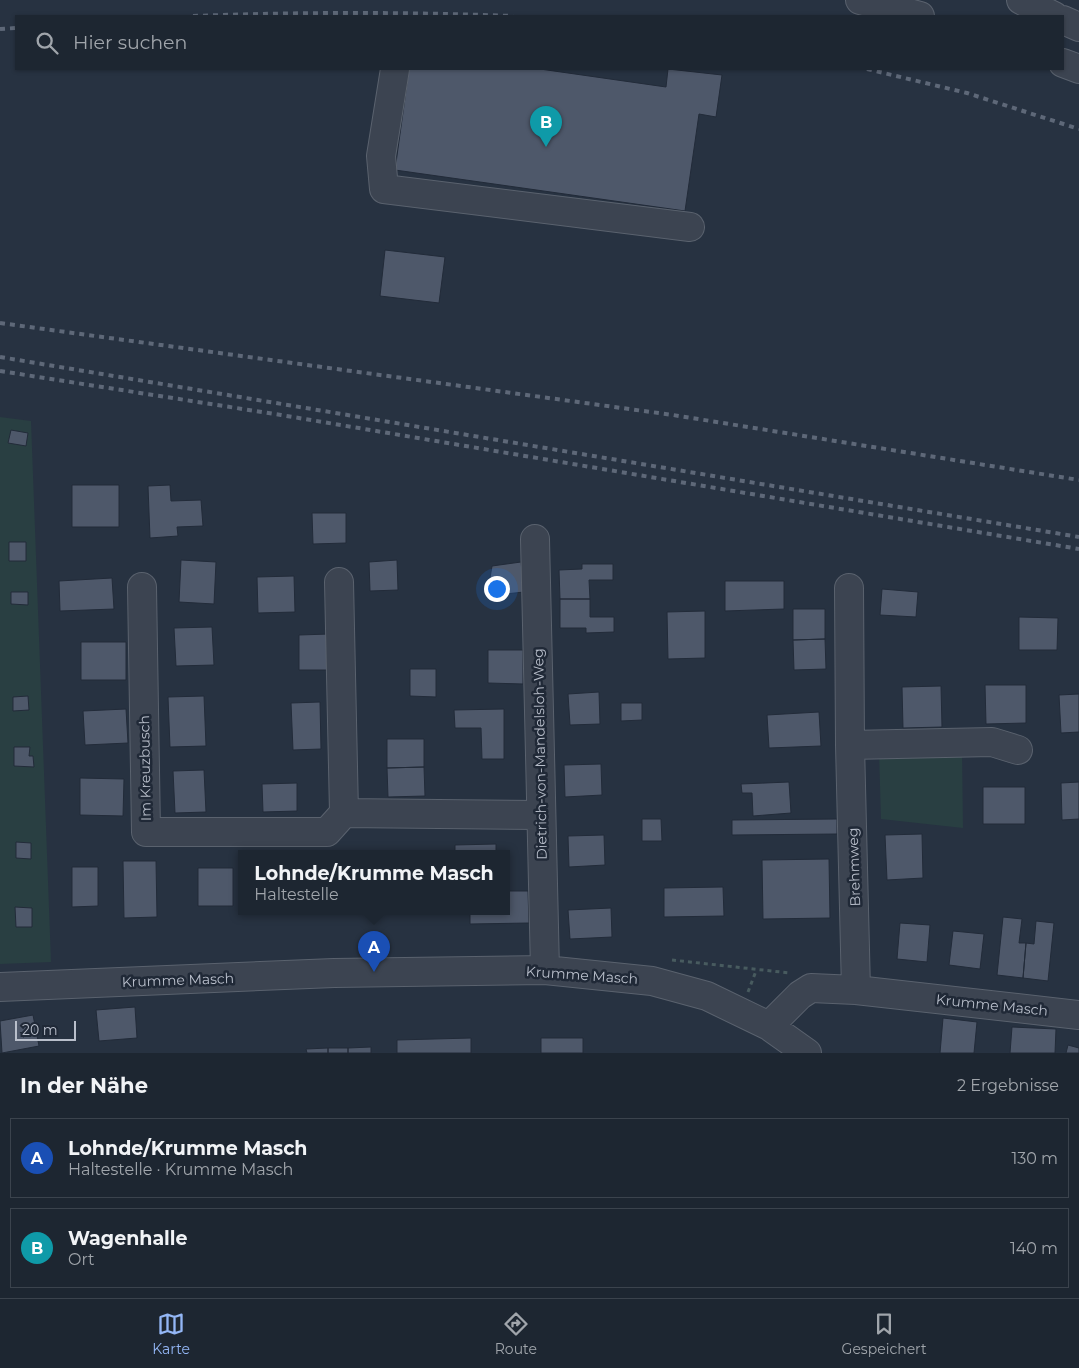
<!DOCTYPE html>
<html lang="de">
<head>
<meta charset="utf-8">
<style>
  body { margin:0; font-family:Montserrat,sans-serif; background:#252e39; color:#f1f3f6 }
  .scale { position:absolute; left:15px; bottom:12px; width:61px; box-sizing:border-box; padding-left:5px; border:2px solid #b9bfcb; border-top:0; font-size:14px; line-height:18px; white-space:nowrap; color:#b9bfcb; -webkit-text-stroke:4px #202937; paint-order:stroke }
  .you { position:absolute; left:496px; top:588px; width:18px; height:18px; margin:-12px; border:4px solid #fff; border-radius:50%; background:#1a73e8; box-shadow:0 0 0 8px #1a73e833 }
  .badge { display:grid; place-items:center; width:32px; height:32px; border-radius:50%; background:#93b6f5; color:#fff; font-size:16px; font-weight:700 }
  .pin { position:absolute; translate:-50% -41px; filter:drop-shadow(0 1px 2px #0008) }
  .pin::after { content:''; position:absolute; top:26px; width:18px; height:15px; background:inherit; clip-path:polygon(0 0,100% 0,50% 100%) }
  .popup { position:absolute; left:238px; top:850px; width:272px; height:65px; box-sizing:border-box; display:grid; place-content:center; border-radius:0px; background:#1d2631; filter:drop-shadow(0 1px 4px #0005); font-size:16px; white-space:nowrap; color:#a0a5ab }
  .popup b { font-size:19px; color:#f1f3f6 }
  .popup::after { content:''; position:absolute; left:50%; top:100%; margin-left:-10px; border:10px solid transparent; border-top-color:#1d2631 }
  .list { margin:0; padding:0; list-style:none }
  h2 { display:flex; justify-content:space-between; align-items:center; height:65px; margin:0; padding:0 20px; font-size:21px }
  h2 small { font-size:16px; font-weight:400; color:#a0a5ab }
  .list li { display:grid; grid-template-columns:32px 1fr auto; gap:15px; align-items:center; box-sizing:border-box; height:80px; margin:0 10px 10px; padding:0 10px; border:1px solid #3b434d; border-radius:0px }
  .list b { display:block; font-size:19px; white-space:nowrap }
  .list p { margin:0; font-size:16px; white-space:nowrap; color:#a0a5ab }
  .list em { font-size:16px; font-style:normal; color:#a0a5ab }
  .icon { flex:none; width:28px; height:28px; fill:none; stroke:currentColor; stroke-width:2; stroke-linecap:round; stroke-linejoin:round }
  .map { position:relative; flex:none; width:1079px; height:1053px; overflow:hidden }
  .search { position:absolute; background:#1d2631; box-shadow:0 1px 4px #0004; left:15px; right:15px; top:15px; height:55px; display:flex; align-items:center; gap:12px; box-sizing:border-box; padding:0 18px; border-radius:0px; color:#a0a5ab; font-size:19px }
  .sheet { height:245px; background:#1d2631 }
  nav { display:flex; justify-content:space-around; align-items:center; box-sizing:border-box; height:70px; border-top:1px solid #3b434d; background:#1d2631; font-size:14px; color:#a0a5ab }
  nav a { display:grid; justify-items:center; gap:2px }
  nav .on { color:#93b6f5 }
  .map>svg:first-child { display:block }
  .green { fill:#293f42 }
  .building { fill:#4e586a; stroke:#222b39 }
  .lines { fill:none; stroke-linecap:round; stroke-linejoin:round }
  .minor-casing { stroke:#5a626e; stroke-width:30 }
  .path { stroke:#485b5f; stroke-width:3; stroke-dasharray:4 4; stroke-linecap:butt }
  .minor { stroke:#3c4451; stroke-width:28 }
  .rail { stroke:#5e6878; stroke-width:4; stroke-dasharray:5 5; stroke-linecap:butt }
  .labels { text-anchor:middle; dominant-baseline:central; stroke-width:5; stroke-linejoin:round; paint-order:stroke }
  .street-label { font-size:14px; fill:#b9bfcb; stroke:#202937 }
</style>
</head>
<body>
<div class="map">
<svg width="1079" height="1053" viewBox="0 0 1079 1053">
  <rect width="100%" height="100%" fill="#273241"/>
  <path class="green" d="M0,417l31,4 20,541 -51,2z
    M962,749l1,79 -82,-9 -2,-68z"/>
  <path class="building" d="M409,69h131l126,18 2,-18 54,6 -6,42 -17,-3 -14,97 -290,-41z
    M385,250l60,7 -6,46 -59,-7z
    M11,430l17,3 -2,13 -18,-3z
    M72,485h47v42h-47z
    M170,485l1,16 30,-1 2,26 -26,1 1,9 -28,2 -2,-52z
    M312,513h34v30l-33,1z
    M9,542h17v19h-17z
    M181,560l35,2 -2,42 -35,-2z
    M397,560l1,30 -28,1 -1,-29z
    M521,562l3,30 -37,4 5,-30z
    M582,564h31v16h-24l1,19h-30l-1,-29 23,-1z
    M294,576l1,36 -37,1 -1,-36z
    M112,578l2,31 -54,2 -1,-30z
    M725,581h59v28l-59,2z
    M882,589l36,3 -2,25 -36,-2z
    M11,592h17v13l-17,-1z
    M560,599h30v18h24v15l-28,1v-5h-26z
    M793,609h32v30l-32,1z
    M705,611v47l-37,1 -1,-47z
    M1019,617l39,1 -1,32h-38z
    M212,627l2,38 -38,1 -2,-38z
    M329,634v36h-30v-35z
    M825,639l1,30 -32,1 -1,-30z
    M81,642h45v38h-45z
    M488,650h35v34l-35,-1z
    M410,669h26v28l-26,-1z
    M985,685h41v38l-40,1z
    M941,686l1,41 -39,1 -1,-41z
    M599,692l1,32 -30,1 -2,-31z
    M1079,694v38l-18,1 -2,-38z
    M28,696l1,14 -16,1v-14z
    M204,696l2,50 -36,1 -2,-50z
    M320,702l1,47 -28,1 -2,-47z
    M621,703h21v17l-21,1z
    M126,709l2,34 -43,2 -2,-34z
    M504,709v50h-22l-1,-31h-26l-1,-18z
    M819,712l2,34 -52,2 -2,-33z
    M387,739h37v28l-37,1z
    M14,747h16l-1,9h4l1,11 -20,-1z
    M601,764l1,31 -37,2 -1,-32z
    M424,767l1,29 -37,1 -1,-29z
    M204,770l2,42 -31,1 -2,-42z
    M80,778l44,1 -1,37 -43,-1z
    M789,782l2,31 -38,3 -1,-23h-10l-1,-9z
    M1079,782v37l-17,1 -1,-37z
    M297,783v28l-34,1 -1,-28z
    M983,787h42v37h-42z
    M642,819h19l1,22h-20z
    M837,819v15l-105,1v-15z
    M922,834l1,44 -36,2 -2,-45z
    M604,835l1,30 -36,2 -1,-31z
    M16,842l15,1v16l-15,-1z
    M496,844v9h-41v-8z
    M829,859l1,59 -67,1 -1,-59z
    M123,861h33l1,56 -33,1z
    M72,867h26v39l-26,1z
    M198,868h35v38h-35z
    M723,887l1,29 -60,1v-29z
    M506,891h22l1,32 -59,1v-13h36z
    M15,907l17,1v19h-16z
    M611,908l1,29 -42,2 -2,-29z
    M325,911h41v1l-41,2z
    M1003,917l19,2 -3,24h7l-3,35 -26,-3z
    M1036,921l18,2 -6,58 -25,-3 3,-35 8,1z
    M900,923l30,2 -3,37 -30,-3z
    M953,931l31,3 -4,35 -31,-4z
    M135,1007l2,31 -38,3 -3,-31z
    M33,1015l6,31 -37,7 -2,-32z
    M943,1018l34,4 -3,31h-34z
    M1012,1027l44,2 -1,24h-45z
    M471,1038v15h-74v-13z
    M541,1038h42v15h-42z
    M1068,1045l11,3v5h-13z
    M371,1047v6h-23v-5z
    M328,1048v5h-21l-1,-4z
    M328,1048h20v5h-20z"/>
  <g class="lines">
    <g class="minor-casing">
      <path id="minor" d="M860,0l60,16
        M1021,0l33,16
        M1063,20l16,7
        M1063,63l16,6
        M395,69l-14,87 3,33 306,38
        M535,539l10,431
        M142,587l4,245h181l17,-19 -5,-231
        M849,588l1,157 6,245
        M850,745l142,-3 26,8
        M344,813l197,2
        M0,987l334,-14 211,-3 107,11 55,15 62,30 38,27
        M769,1026l31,-31 11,-7 45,2 223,25"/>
    </g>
    <path class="path" d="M672,960l118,13
      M748,992l8,-21"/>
    <use href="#minor" class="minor"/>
    <path class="rail" d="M193,16c107,-4 213,-4 320,0
      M0,29l16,-1
      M867,69l100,24 112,36
      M0,323l673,92 406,65
      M0,357l1079,180
      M0,371l281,44 798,134"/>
  </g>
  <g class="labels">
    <g class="street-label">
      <text transform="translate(540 754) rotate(-91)">Dietrich-von-Mandelsloh-Weg</text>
      <text transform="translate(145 768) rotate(-91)">Im Kreuzbusch</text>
      <text transform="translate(854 867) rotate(-92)">Brehmweg</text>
      <text transform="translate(582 975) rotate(4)">Krumme Masch</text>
      <text transform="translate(178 980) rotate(-2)">Krumme Masch</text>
      <text transform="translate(992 1005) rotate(6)">Krumme Masch</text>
    </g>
  </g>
</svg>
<div class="scale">20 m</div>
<div class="you"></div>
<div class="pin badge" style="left:374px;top:972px;background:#1a4fb4">A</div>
<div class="popup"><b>Lohnde/Krumme Masch</b>Haltestelle</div>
<div class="pin badge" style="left:546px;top:147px;background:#0f9aa8">B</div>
<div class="search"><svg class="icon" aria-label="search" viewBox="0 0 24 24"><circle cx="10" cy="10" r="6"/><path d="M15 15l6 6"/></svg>Hier suchen</div>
</div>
<section class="sheet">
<h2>In der Nähe<small>2 Ergebnisse</small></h2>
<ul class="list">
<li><span class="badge" style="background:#1a4fb4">A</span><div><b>Lohnde/Krumme Masch</b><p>Haltestelle · Krumme Masch</p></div><em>130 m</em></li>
<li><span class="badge" style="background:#0f9aa8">B</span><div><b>Wagenhalle</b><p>Ort</p></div><em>140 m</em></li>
</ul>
</section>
<nav>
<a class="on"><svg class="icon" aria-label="map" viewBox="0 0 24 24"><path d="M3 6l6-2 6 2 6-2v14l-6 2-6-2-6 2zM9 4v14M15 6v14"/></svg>Karte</a>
<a><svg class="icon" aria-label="directions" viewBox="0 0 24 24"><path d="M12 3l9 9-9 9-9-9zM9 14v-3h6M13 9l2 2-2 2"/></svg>Route</a>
<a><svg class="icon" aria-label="saved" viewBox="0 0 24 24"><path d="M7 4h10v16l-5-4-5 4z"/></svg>Gespeichert</a>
</nav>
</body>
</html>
